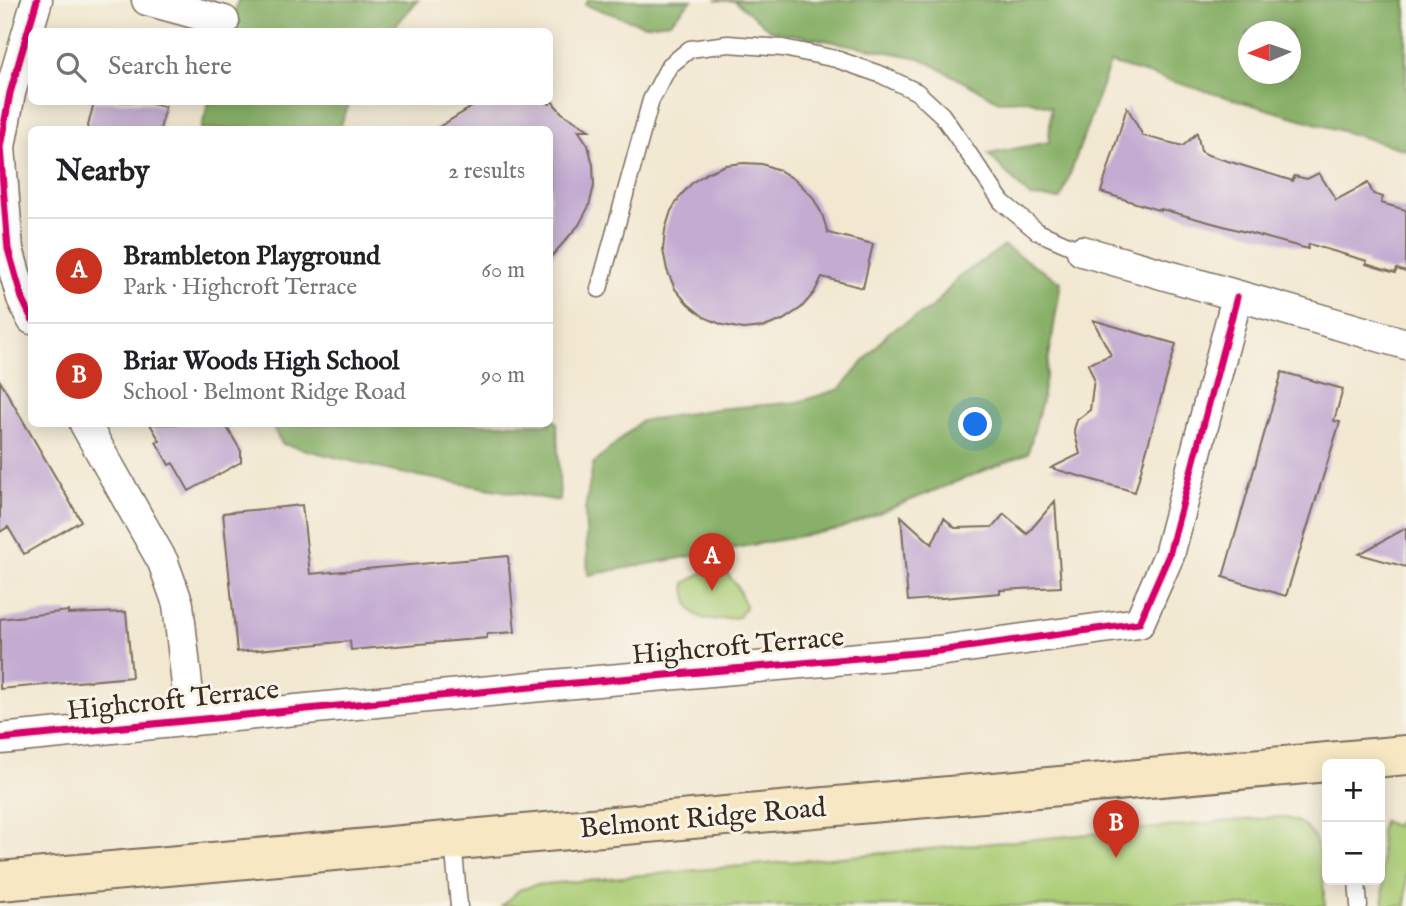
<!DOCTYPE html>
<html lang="en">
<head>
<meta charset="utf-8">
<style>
  body { margin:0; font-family:"IM FELL English",serif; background:#f2f2f2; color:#202124 }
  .controls { position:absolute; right:21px; bottom:21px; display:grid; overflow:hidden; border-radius:10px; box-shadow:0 4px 18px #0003 }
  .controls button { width:63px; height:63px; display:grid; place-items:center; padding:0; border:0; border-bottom:2px solid #e0e0e0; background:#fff; color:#202124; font:35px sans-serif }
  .compass { position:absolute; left:1238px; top:21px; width:63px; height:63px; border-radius:50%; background:#fff; box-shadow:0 4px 18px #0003; rotate:268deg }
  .you { position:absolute; left:976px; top:425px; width:24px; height:24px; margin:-18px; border:5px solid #fff; border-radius:50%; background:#1a73e8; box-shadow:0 0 0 10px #1a73e833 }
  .badge { display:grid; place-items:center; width:46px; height:46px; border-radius:50%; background:#c8321e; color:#fff; font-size:23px; font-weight:700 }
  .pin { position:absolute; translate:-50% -58px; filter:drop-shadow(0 2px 4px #0008) }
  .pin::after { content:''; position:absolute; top:37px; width:24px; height:21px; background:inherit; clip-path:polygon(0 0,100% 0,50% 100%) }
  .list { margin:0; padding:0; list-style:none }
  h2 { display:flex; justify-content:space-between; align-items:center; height:91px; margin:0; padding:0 28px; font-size:30px }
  h2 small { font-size:23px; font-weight:400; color:#757577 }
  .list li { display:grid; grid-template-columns:46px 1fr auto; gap:21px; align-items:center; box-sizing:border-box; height:105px; padding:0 28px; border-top:2px solid #e0e0e0 }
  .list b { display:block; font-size:26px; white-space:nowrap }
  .list p { margin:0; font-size:23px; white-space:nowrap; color:#757577 }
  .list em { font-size:23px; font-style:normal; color:#757577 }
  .icon { flex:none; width:38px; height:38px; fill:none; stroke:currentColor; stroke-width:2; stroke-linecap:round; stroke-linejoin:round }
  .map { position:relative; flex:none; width:1406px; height:906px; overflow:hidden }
  .search { position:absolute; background:#fff; box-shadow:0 4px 18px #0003; left:28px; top:28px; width:525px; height:77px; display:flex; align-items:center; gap:18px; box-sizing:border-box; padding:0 24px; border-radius:10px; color:#757577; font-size:26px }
  .panel { position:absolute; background:#fff; box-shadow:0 4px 18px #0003; left:28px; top:126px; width:525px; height:301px; border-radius:10px }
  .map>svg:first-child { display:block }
  .green { fill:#abcd76; stroke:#737c4a; stroke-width:2 }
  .forest { fill:#88b067; stroke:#626d42; stroke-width:2; fill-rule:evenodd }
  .building { fill:#c3abd2 }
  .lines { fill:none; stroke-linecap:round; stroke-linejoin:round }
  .lane-casing { stroke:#7b6c5d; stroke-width:19 }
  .street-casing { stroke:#7b6c5d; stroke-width:33 }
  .secondary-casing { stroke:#7b6c5d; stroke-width:42 }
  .lane { stroke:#fff; stroke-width:16 }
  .street { stroke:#fff; stroke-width:30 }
  .secondary { stroke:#f7e8c3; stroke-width:38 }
  .cycleway-casing { stroke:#f7f3e8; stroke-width:11 }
  .cycleway { stroke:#d6006c; stroke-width:7 }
  .labels { text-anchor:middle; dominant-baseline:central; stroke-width:6; stroke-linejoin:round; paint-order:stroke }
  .street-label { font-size:28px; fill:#3b2a1e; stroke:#f7f3e8 }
</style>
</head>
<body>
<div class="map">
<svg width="1406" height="906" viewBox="0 0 1406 906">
  <rect width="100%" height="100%" fill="#f7f3e8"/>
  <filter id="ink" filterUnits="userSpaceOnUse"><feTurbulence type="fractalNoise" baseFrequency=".0143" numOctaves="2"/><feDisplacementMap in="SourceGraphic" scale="14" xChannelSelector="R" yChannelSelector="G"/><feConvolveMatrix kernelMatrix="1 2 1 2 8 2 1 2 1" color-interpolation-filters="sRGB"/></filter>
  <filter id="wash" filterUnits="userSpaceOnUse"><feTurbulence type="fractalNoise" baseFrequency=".00686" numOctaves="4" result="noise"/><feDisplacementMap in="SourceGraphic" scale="28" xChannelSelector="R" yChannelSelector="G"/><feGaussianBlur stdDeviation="1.57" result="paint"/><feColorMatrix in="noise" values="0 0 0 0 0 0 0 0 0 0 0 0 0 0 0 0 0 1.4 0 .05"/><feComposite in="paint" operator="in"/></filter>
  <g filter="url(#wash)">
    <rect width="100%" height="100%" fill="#f2e8d1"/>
    <path class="green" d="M711,568l16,5 10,13 9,21 -7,10c-33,5 -53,6 -54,-34z
      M1406,812v94h-22l-4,-74 3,-11 11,5z
      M1276,817c51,1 45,52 49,89h-823l17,-16 16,-5z"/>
    <path class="forest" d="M238,0h180l-27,31 -162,1z
      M588,0h104l-22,22 -26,3 -59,-20z
      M715,0h691v150l-296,-87 -49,136 -31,-2 -42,-43 61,-12 2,-35 -24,-7 -28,1 -79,-43 -150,-28 -35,-29zM1248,32h42v42h-42z
      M209,102h141l-11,27h-138z
      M1004,246l57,36 -19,118 -14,53 -189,76 -251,46 -3,-65 8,-46 48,-43 75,-12 82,-7 42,-13 49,-57 43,-24 27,-31z
      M550,416l7,7 3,78 -165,-29 -113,-28 -11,-20h279z"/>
    <g id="blocks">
      <path class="building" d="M550,99l12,14 27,17h-11l10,15 5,20 1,21 -5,20 -10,19 -29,33v-128h-116l46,-28h65l5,2z
        M94,102h50l21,5 -5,23h-73z
        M1127,107l16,29 40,10 14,-13 4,18 7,4 85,26 1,-5 13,3 12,-6 17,27 32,-17 5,11 10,3 -2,6 25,7v62l-9,-3 -2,4 -29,-9 1,-3 -58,-17 -1,5 -147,-40v2l-60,-19z
        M744,163l18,1 17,6 18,11 15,15 10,18 6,19 45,11 -10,44 -41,-11 -8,16 -13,15 -18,12 -19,7 -21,2 -20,-4 -19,-8 -16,-13 -13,-15 -8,-19 -4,-20 2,-20 6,-19 10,-16 12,-13 16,-10 17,-7z
        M1093,320l83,24 -41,148 -84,-24 29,-14 -6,-24 3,-10 13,-10 4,-31 -6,-15 23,-9z
        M1282,372l61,17 -9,32 6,1 -54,174 -63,-19z
        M0,381l81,140 -57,33 -16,-27 -8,5z
        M150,424h75l16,27v11l-52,29 -16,-28 -4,2 -13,-23 4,-1z
        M1055,501l6,86 -61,3v3l-92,8 -7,-85 31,28 12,-26 11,10 38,-1 11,-13 23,20z
        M302,505l8,69 198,-18 7,76 -28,2v4l-136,12 -1,-9 -113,11 -14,-139z
        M1406,528v39l-47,-13z
        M68,611v3l58,-2 6,65 -132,12v-70z"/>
    </g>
  </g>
  <g filter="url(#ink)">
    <use href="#blocks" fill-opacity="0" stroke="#7b6c5d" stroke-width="2"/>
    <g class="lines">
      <g class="lane-casing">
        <path id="lane" d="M599,289l52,-189 18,-34 21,-17 38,-5 55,4 53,11 46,16 35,17 25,23 60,87 36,30 44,19
          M453,841l6,65
          M1357,880l2,26"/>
      </g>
      <g class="street-casing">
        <path id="street" d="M147,0l77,21
          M1082,251l324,93
          M32,319l-10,-21 -14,-49 -8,-102 10,-54 27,-93
          M85,424l78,138 15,42 13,117
          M0,739l541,-53 397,-35 201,-28 30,-68 68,-258"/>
      </g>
      <g class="secondary-casing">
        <path id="secondary" d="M0,881l1406,-126"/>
      </g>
      <use href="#lane" class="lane"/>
      <use href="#street" class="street"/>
      <use href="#secondary" class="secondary"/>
      <g class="cycleway-casing">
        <path id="cycleway" d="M32,319l-10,-21 -14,-49 -8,-102 10,-54 27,-93
          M0,739l541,-53 397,-35 201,-28 30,-68 68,-258"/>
      </g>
      <use href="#cycleway" class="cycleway"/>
    </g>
  </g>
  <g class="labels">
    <g class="street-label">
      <text transform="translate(738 647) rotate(-5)">Highcroft Terrace</text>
      <text transform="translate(173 701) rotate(-6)">Highcroft Terrace</text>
      <text transform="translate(703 819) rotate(-5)">Belmont Ridge Road</text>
    </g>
  </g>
</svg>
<div class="controls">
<button>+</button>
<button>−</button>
</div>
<svg class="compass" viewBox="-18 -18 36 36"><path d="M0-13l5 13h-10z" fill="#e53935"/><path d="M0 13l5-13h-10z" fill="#757577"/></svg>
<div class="you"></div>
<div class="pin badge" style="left:712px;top:591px">A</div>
<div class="pin badge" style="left:1116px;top:858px">B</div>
<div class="search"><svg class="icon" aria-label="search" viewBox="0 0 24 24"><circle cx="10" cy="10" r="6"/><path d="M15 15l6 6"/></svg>Search here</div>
<section class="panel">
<h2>Nearby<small>2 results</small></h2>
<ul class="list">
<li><span class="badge">A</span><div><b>Brambleton Playground</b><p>Park · Highcroft Terrace</p></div><em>60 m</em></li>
<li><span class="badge">B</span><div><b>Briar Woods High School</b><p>School · Belmont Ridge Road</p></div><em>90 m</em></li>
</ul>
</section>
</div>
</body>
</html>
